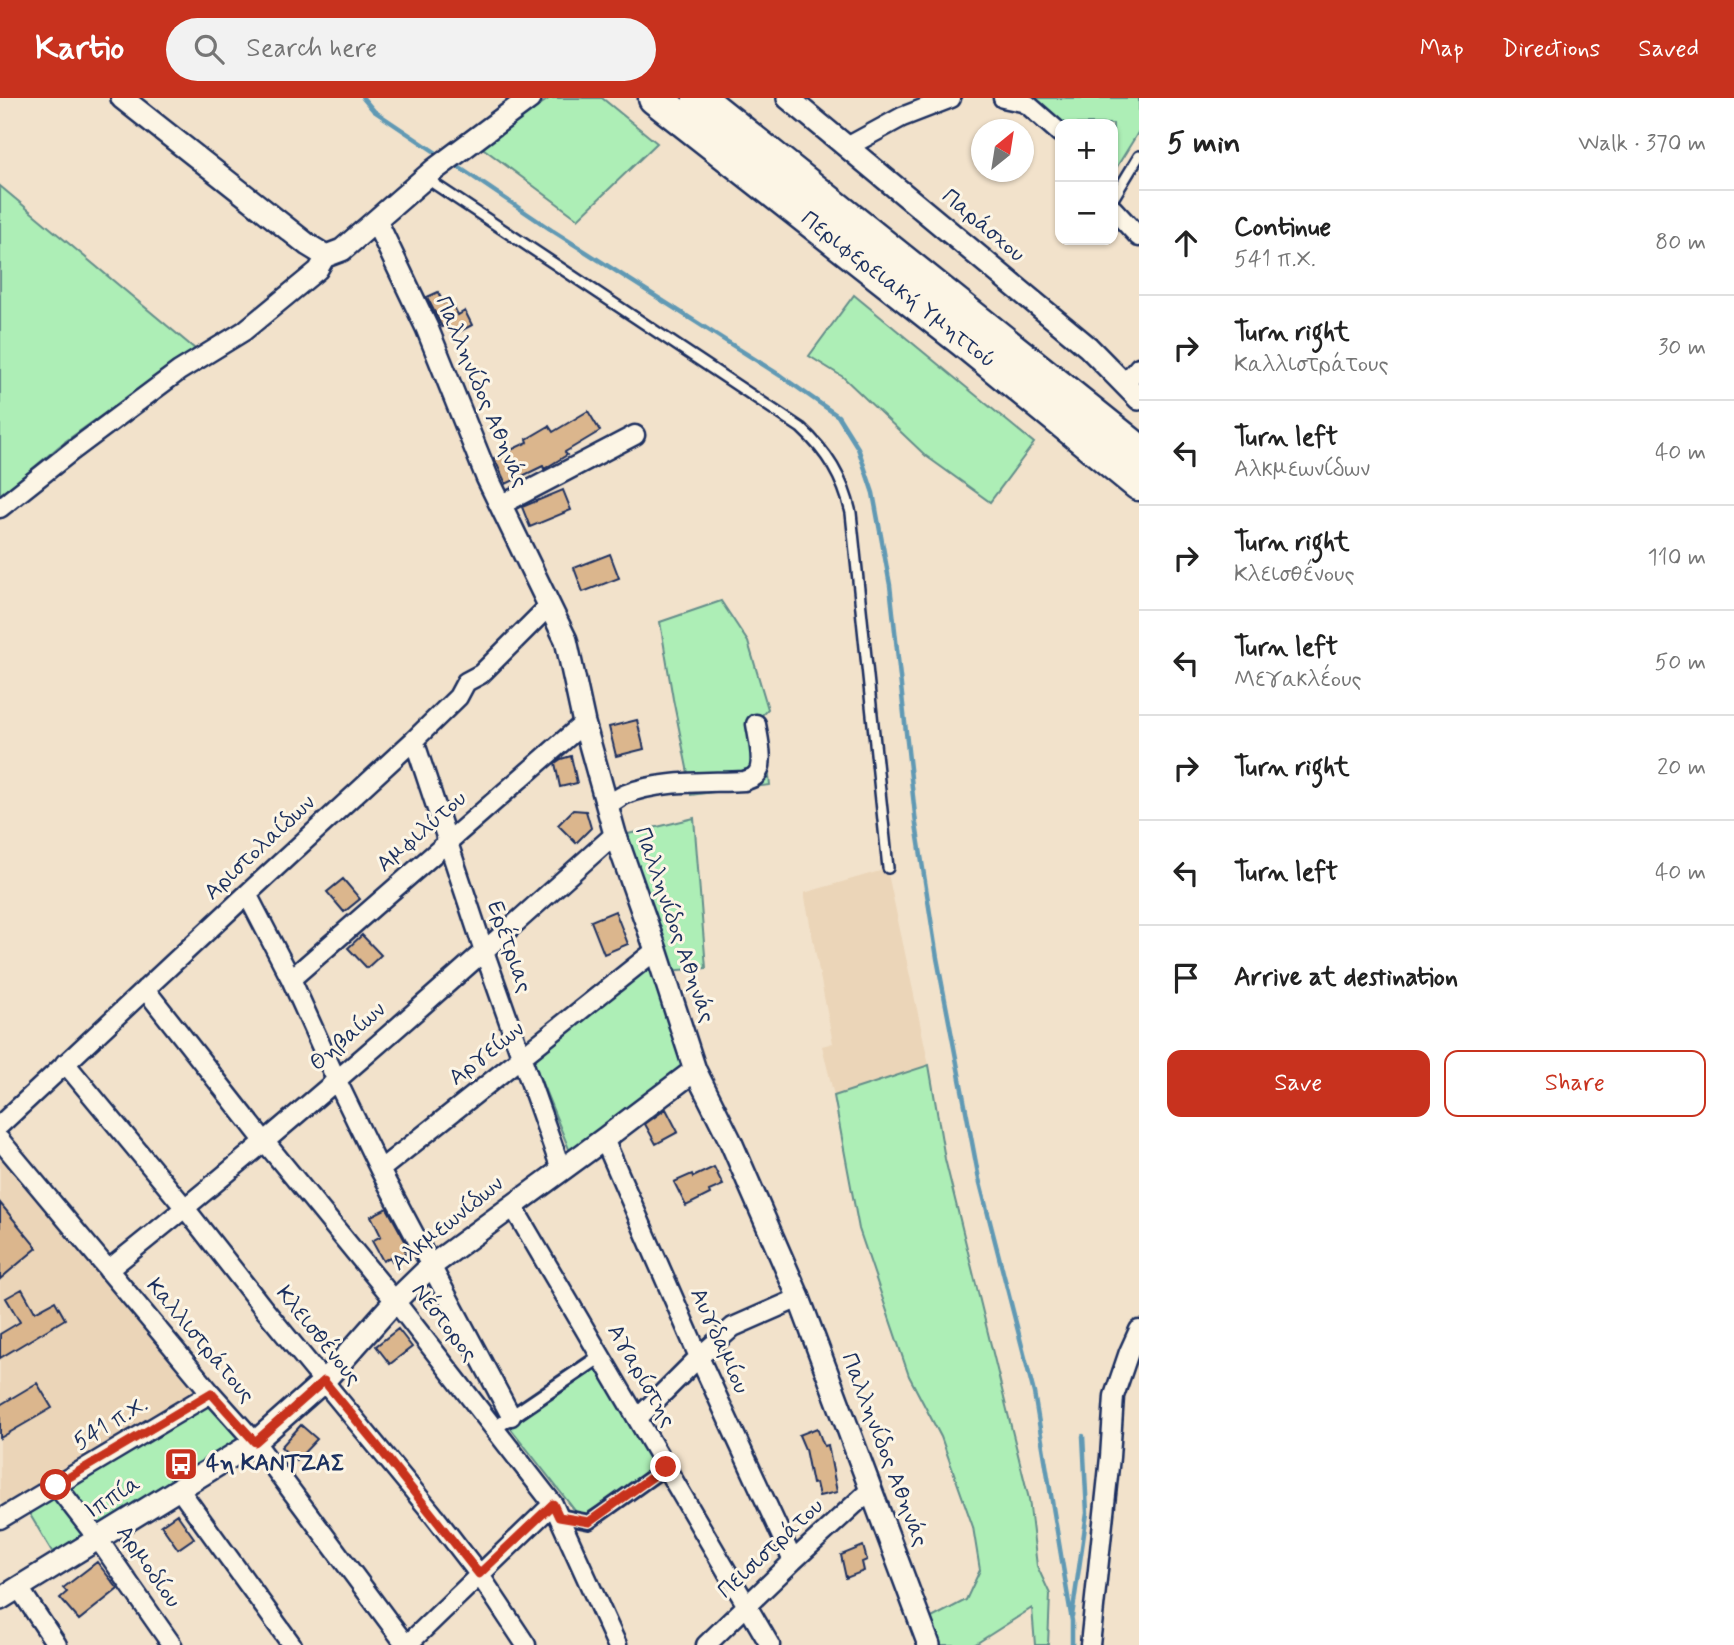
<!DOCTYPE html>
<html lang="en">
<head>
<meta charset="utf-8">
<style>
  body { margin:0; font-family:Mynerve,sans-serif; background:#f2f2f2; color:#222 }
  .controls { position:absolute; right:21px; top:21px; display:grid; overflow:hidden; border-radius:14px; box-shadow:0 2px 5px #0004 }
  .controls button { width:63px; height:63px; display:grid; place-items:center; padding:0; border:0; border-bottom:2px solid #e0e0e0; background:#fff; color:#222; font:35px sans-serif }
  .compass { position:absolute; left:971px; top:21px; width:63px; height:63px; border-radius:50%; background:#fff; box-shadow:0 2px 5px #0004; rotate:30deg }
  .stop { position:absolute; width:21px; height:21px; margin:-16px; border:5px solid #c8321e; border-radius:50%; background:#fff }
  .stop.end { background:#c8321e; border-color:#fff; box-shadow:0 2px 7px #0008 }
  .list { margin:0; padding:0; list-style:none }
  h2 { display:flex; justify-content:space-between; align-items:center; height:91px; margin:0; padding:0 28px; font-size:30px }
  h2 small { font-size:23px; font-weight:400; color:#767676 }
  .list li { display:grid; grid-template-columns:46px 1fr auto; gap:21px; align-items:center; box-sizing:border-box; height:105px; padding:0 28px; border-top:2px solid #e0e0e0 }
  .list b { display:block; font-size:26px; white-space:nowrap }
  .list p { margin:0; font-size:23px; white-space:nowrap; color:#767676 }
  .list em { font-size:23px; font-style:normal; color:#767676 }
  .actions { display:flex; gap:14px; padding:21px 28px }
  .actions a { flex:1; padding:16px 0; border:2px solid #c8321e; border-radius:14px; text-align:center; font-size:24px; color:#c8321e }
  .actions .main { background:#c8321e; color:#fff }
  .icon { flex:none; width:38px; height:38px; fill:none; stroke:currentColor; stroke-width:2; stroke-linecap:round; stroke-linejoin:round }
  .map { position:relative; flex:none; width:1139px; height:1547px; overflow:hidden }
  header { display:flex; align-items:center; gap:42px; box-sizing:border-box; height:98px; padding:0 35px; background:#c8321e; color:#fff }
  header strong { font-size:33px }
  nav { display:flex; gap:38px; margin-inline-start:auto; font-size:24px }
  .search { width:490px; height:63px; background:#f2f2f2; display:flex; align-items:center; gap:18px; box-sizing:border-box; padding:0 24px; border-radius:38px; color:#767676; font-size:26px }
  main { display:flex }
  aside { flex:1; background:#fff }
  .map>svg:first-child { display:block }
  .built { fill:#ebd5b8 }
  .green { fill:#adeeb6; stroke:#648e8a; stroke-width:2 }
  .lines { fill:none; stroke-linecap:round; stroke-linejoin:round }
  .stream { stroke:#6199b4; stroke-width:4.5 }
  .building { fill:#dbb68d; stroke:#1b2f5e; stroke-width:2 }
  .service-casing { stroke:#1b2f5e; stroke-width:14 }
  .pedestrian-casing { stroke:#1b2f5e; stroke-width:18 }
  .minor-casing { stroke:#1b2f5e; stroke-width:23 }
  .tertiary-casing { stroke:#1b2f5e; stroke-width:26 }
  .motorway-casing { stroke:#1b2f5e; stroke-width:37 }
  .service { stroke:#fcf5e5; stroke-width:9 }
  .pedestrian { stroke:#fcf5e5; stroke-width:12 }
  .minor { stroke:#fcf5e5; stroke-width:18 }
  .tertiary { stroke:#fcf5e5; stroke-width:21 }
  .motorway { stroke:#fcf5e5; stroke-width:32 }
  .route { stroke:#c8321e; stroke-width:9 }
  .labels { text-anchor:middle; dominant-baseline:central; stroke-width:6; stroke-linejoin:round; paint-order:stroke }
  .street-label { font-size:23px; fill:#1b2f5e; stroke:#fcf5e5 }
  .poi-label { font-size:23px; font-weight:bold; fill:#1b2f5e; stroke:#fcf5e5; text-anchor:start }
</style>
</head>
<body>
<header>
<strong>Kartio</strong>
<div class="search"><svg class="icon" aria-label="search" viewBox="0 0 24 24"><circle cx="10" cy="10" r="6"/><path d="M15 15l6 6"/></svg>Search here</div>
<nav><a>Map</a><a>Directions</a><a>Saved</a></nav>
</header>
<main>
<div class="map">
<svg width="1139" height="1547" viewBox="0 0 1139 1547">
  <rect width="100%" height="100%" fill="#f2e2cb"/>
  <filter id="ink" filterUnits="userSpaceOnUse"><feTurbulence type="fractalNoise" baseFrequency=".0143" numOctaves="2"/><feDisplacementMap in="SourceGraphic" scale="14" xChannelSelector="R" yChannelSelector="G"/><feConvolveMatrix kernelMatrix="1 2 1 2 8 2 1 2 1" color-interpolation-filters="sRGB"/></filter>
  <g filter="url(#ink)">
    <path class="built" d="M887,771l42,196 -95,31 -12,-50 11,-3 -29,-150z
      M0,1048l204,244 -201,116 -3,-6z"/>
    <path class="green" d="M550,0h52l55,45 -79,76 -98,-73z
      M1034,0h105v33l-26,42v-49h-53v5z
      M0,88l195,163 -132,94 -63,53z
      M854,197l180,148 -44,59 -64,-46 -83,-79 -34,-21z
      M721,503l27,41 20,67 -6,6 8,70 -79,10 -3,-22 -15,-74 -13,-77z
      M694,720l12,150 -40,3 -46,-135z
      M653,863l34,106 -116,87 -40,-98z
      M929,967l16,94 84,340 8,67 13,28 -2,51h-13l-3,-37 -58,37h-40l-10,-23 42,-22 14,-30 -7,-43 -32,-90 -32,-61 -50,-147 -25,-133z
      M598,1270l59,103 -77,46 -71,-91z
      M208,1306l33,37 -185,117 -27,-45z"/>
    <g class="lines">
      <path class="stream" d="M363,0l11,13 67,45
        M454,66l99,67 228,145 57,40 20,32 15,45 17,92 26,239 21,134 42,221 55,214 38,228v24
        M1072,1518l15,-103 -4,-77"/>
    </g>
    <path class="building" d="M438,194l5,11 7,-4 8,16 7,-4 7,14 -19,10 -6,-11 -5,3 -15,-30z
      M588,313l12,20 -35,21 2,3 -23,14 -1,-3 -37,18 -12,-26 34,-16 -1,-3 22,-13 4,6z
      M563,392l8,20 -41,17 -8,-20z
      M610,456l9,24 -36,14 -9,-24z
      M637,622l7,29 -28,7 -7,-29z
      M571,658l6,27 -17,4 -5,-24 6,-4z
      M573,712l13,1 5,17 -15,15 -18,-18z
      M343,781l17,20 -16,13 -17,-20z
      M615,813l13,33 -24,10 -13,-33z
      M362,837l19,20 -14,13 -19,-20z
      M666,1011l12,23 -22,12 -11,-20z
      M714,1069l9,18 -14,6 1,3 -24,12 -12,-24 18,-8 1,3z
      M0,1105l37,45 -37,31z
      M387,1110l22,40 -4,2 2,3 -15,8 -2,-4 -7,4 -11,-20 9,-5 -10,-20z
      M22,1191l13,23 20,-11 10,18 -65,39v-24l20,-12 -14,-24z
      M398,1231l14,18 -22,17 -14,-18z
      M37,1285l15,25 -52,30v-33z
      M301,1327l16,14 -21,22 -15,-14z
      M817,1330l7,18 4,-1 9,47 -18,4 -3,-13 -4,1 -7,-35 -6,-14z
      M177,1416l17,24 -16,11 -17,-24z
      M863,1448l4,14 -5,2 2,9 -18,7 -5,-23z
      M97,1464l21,27 -39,31 -19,-22 7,-6 -4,-4z"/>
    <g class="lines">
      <g class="service-casing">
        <path id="service" d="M427,81l374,249c26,24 42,50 50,85l37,355
          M1113,101l26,-43"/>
      </g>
      <g class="pedestrian-casing">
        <path id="pedestrian" d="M495,1330l106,-72
          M559,1418l30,6 77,-55"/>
      </g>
      <g class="minor-casing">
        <path id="minor" d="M1003,0l19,4 6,3 32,28
          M847,49l55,-30 49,-19
          M1113,111l26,28
          M1125,285l14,-16
          M501,407l134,-70
          M0,410l72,-57 107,-80 65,-40 74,-61 8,-14
          M414,642l70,211 77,218
          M607,707c6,-3 12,-8 19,-11 34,-14 81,-11 118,-13 3,-1 9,-3 11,-5 11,-9 3,-39 1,-52
          M247,796l44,85 45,100 44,91 131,246
          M291,881l293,-256
          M145,891l120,153 130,159 158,203 64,141
          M65,965l120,145 79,101 168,204 47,61 47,71
          M0,1027l247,-231 167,-154 44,-43 8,-15 15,-8 68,-68
          M604,1041l95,218 94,204
          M0,1042l211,253 44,49 151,203
          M380,1072l276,-220
          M512,1107l258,440
          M108,1172c175,-139 341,-287 507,-436
          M638,1320l61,-61 34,-30 66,-29
          M56,1387l42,54 74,106
          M179,1391l113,156
          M0,1421l211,-126
          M19,1490l38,57
          M407,1547l146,-141
          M706,1547l87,-84 77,-71
          M1090,1547l20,-188 4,-61 15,-44 10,-22"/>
      </g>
      <g class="tertiary-casing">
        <path id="tertiary" d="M122,0l186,147 18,11 16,-6 92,-80 96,-72
          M788,0l300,249 51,52
          M376,123l51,107 60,149 79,163 18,83 31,111 41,116 39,120 35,70 69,158 130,347
          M0,1501l255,-157 69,-61 71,-80 36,-35 173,-127 91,-69"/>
      </g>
      <g class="motorway-casing">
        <path id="motorway" d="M655,0l309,243 175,143
          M699,0l440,353"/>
      </g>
      <use href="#service" class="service"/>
      <use href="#pedestrian" class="pedestrian"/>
      <use href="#minor" class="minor"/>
      <use href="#tertiary" class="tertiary"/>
      <use href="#motorway" class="motorway"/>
    </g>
  </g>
  <g class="lines" filter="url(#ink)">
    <path class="route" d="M56,1387l155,-92 44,49 69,-61 52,63 103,130 74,-70 6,13 30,5 77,-55"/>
  </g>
  <defs>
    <g id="bus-square" transform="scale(1.75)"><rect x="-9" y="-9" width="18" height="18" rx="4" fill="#c8321e" stroke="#fcf5e5"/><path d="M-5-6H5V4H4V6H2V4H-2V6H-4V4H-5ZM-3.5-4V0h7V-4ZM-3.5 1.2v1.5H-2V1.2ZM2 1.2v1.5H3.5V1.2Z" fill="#fff"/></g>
  </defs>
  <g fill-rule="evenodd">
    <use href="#bus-square" x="181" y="1366"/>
  </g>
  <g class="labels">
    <g class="street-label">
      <text transform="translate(983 128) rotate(40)">Παράσχου</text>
      <text transform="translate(898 192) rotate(38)">Περιφερειακή Υμηττού</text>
      <text transform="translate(481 294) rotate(67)">Παλληνίδος Αθηνάς</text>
      <text transform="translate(422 734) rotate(-41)">Αμφιλύτου</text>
      <text transform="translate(260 750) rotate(-43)">Αριστολαίδων</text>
      <text transform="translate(674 827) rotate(71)">Παλληνίδος Αθηνάς</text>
      <text transform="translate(509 849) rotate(71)">Ερέτριας</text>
      <text transform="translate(348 939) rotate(-41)">Θηβαίων</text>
      <text transform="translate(487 956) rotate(-38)">Αργείων</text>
      <text transform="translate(448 1126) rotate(-39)">Αλκμεωνίδων</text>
      <text transform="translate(444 1225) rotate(52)">Νέστορος</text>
      <text transform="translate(318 1238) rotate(51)">Κλεισθένους</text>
      <text transform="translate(200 1243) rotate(50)">Καλλιστράτους</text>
      <text transform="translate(719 1243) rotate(66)">Αυγδαμίου</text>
      <text transform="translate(641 1278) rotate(60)">Αγαρίστης</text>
      <text transform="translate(111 1326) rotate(-31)">541 π.Χ.</text>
      <text transform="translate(884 1352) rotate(69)">Παλληνίδος Αθηνάς</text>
      <text transform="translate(113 1400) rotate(-32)">Ιππία</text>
      <text transform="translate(771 1451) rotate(-43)">Πεισιστράτου</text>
      <text transform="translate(148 1469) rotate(55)">Αρμοδίου</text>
    </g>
    <g class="poi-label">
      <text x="206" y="1366">4η ΚΑΝΤΖΑΣ</text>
    </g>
  </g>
</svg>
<div class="controls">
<button>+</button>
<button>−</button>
</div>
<svg class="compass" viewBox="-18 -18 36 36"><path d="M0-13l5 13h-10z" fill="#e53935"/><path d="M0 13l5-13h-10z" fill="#767676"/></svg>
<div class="stop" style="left:56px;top:1387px"></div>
<div class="stop end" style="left:666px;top:1369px"></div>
</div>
<aside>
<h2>5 min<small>Walk · 370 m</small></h2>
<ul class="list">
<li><svg class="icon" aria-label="ahead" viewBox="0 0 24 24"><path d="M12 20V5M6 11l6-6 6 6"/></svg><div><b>Continue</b><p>541 π.Χ.</p></div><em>80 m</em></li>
<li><svg class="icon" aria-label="right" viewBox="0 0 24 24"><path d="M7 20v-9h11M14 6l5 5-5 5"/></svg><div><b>Turn right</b><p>Καλλιστράτους</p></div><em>30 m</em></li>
<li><svg class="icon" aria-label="left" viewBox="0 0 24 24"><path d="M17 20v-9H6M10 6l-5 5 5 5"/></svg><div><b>Turn left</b><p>Αλκμεωνίδων</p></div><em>40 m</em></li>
<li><svg class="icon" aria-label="right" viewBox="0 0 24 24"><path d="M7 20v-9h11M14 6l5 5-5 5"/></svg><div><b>Turn right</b><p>Κλεισθένους</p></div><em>110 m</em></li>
<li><svg class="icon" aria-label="left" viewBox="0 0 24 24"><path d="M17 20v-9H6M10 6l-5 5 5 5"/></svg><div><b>Turn left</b><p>Μεγακλέους</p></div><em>50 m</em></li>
<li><svg class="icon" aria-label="right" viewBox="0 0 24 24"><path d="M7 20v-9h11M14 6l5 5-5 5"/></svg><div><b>Turn right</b></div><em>20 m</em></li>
<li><svg class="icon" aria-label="left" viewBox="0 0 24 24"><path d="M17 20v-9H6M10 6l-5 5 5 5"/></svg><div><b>Turn left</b></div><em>40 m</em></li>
<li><svg class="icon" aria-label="arrive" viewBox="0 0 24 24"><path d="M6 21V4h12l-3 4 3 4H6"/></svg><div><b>Arrive at destination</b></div></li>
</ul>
<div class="actions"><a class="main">Save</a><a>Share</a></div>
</aside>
</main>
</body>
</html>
